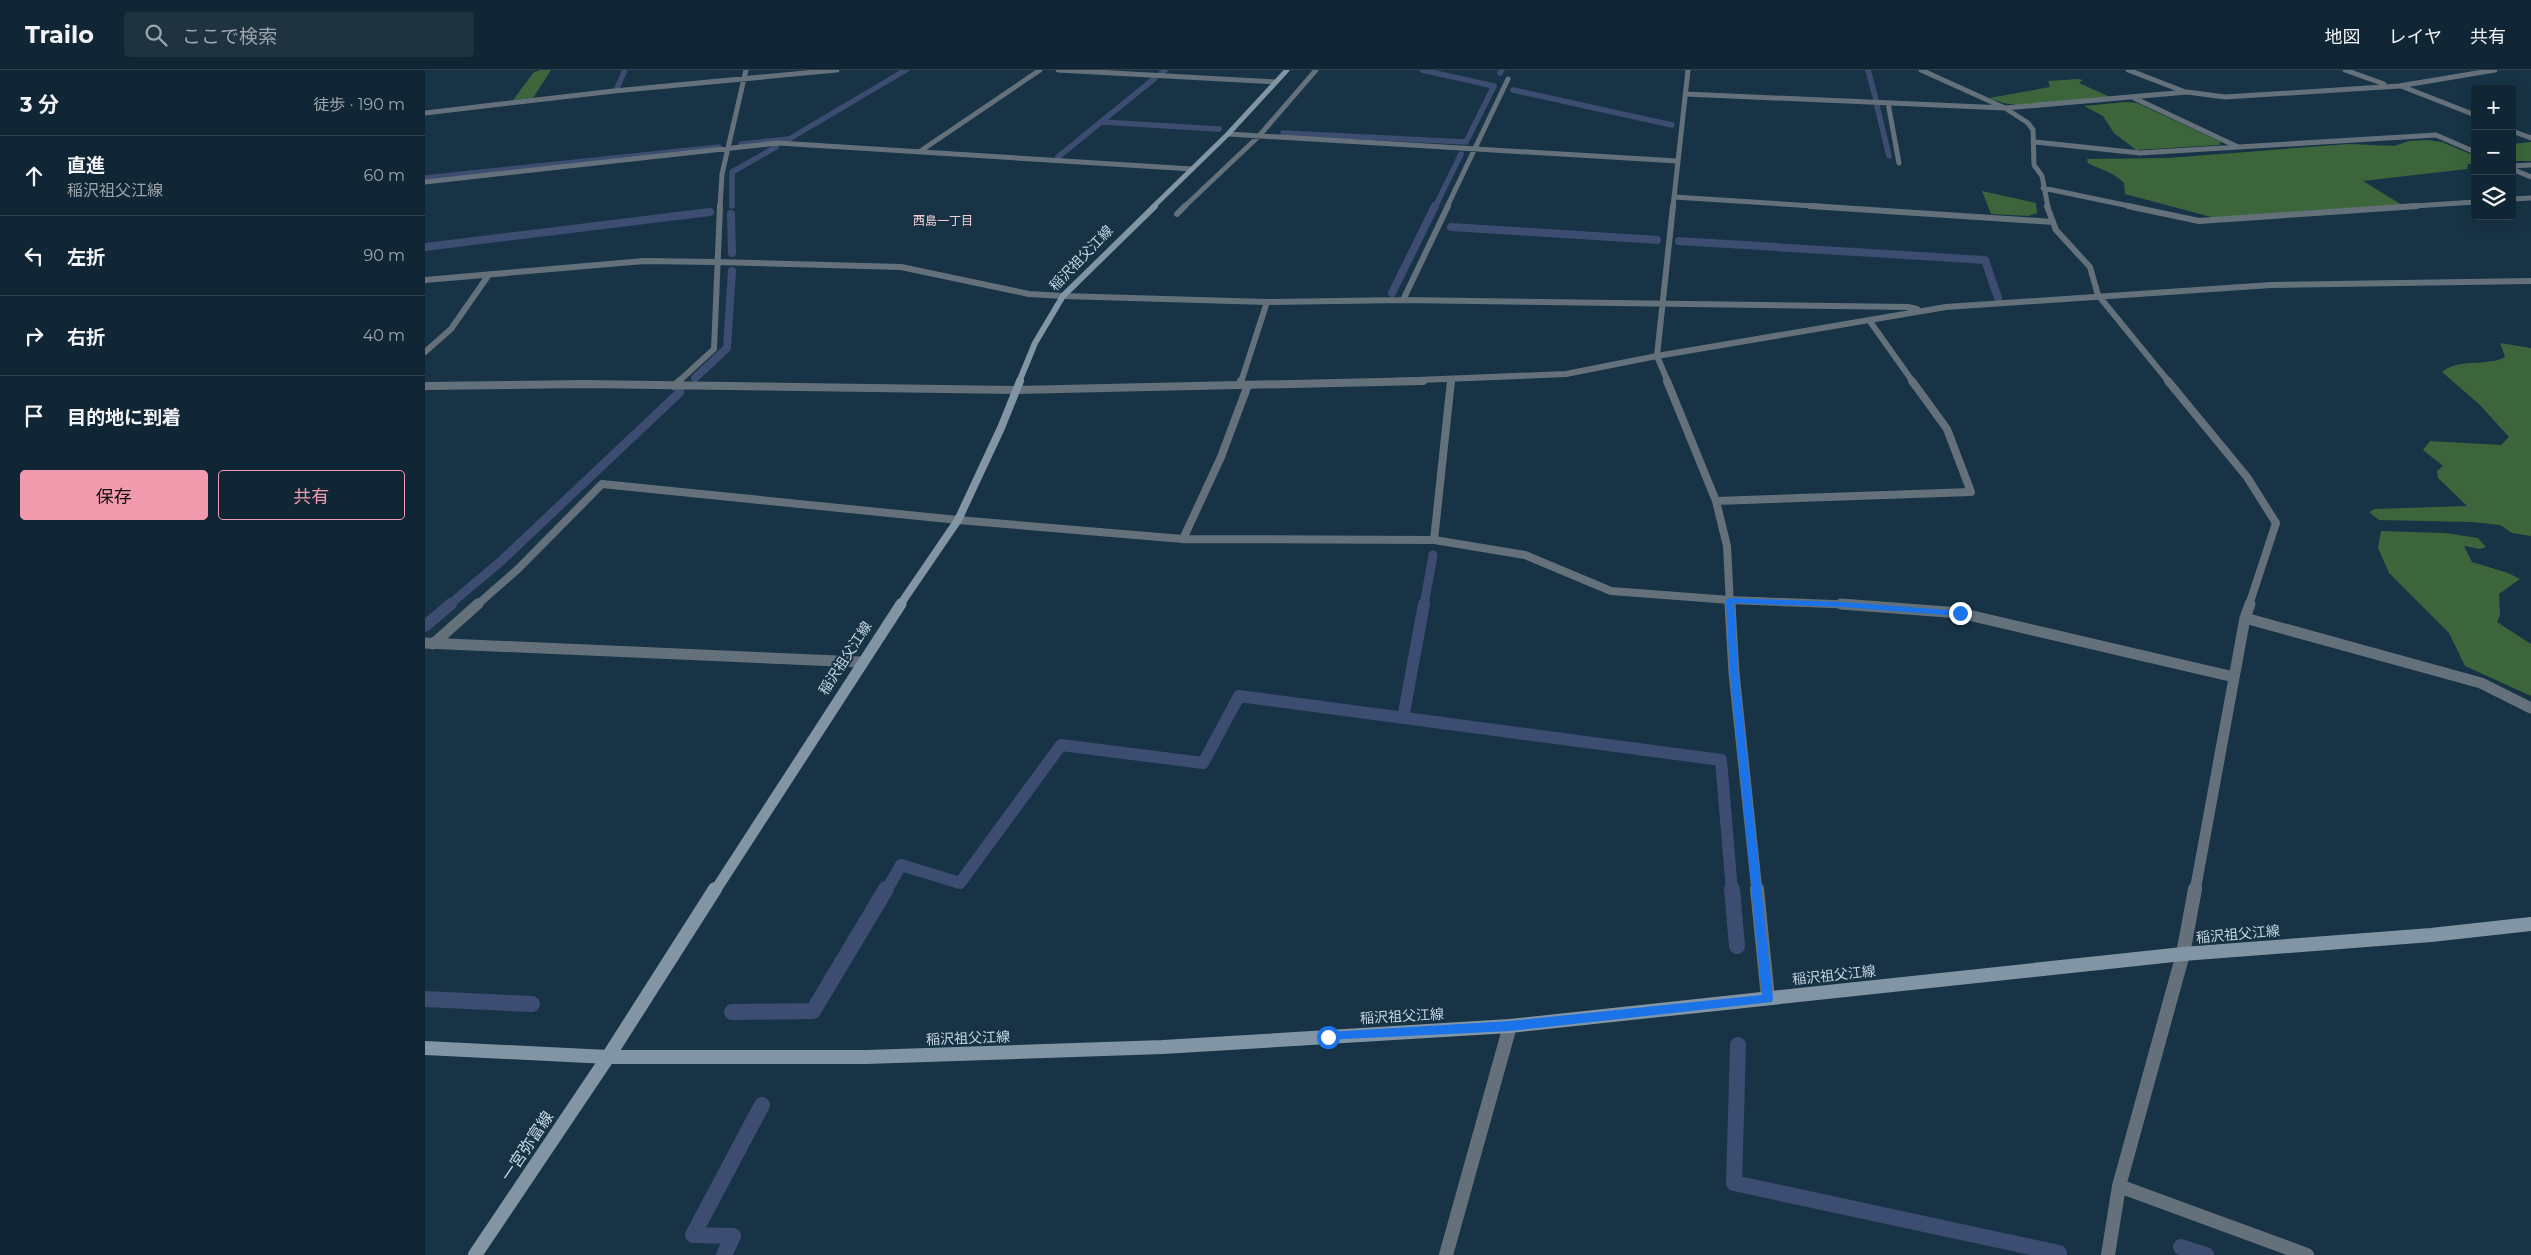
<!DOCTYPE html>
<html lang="ja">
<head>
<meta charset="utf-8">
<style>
  body { margin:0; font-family:Montserrat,"Noto Sans JP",sans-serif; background:#1e3240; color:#f1f3f6 }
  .controls { position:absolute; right:15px; top:15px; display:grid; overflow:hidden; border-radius:5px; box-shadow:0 5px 20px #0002 }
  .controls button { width:45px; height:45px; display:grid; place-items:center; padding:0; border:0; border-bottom:1px solid #30434f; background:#112634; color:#f1f3f6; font:25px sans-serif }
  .stop { position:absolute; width:15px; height:15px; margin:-11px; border:4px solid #1a73e8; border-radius:50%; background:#fff }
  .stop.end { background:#1a73e8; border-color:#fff; box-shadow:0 1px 5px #0008 }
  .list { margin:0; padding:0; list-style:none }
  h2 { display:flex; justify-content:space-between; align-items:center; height:65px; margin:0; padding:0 20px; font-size:21px }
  h2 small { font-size:16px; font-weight:400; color:#9ca5ac }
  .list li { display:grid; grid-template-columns:32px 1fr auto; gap:15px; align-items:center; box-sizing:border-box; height:80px; padding:0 20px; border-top:1px solid #30434f }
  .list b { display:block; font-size:19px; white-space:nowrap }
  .list p { margin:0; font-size:16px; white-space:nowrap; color:#9ca5ac }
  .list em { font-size:16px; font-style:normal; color:#9ca5ac }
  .actions { display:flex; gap:10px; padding:15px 20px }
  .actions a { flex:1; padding:11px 0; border:1px solid #f29aae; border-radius:5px; text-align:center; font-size:18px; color:#f29aae }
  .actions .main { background:#f29aae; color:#111 }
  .icon { flex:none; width:28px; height:28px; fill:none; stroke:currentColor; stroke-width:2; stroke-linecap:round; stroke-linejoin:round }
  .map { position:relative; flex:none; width:2106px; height:1185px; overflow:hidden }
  header { display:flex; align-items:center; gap:30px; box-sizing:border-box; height:70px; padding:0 25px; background:#112634; border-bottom:1px solid #30434f }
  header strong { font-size:24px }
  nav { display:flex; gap:28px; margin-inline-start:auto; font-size:18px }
  .search { width:350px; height:45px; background:#1e3240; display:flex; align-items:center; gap:12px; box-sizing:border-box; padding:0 18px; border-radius:5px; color:#9ca5ac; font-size:19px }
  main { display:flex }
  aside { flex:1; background:#112634 }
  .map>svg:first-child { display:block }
  .green { fill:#3c653b }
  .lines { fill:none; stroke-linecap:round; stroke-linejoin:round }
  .stream-far4 { stroke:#3d4d72; stroke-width:5.5 }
  .stream-far3 { stroke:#3d4d72; stroke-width:8 }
  .stream-far2 { stroke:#3d4d72; stroke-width:9 }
  .stream-far1 { stroke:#3d4d72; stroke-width:12 }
  .stream { stroke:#3d4d72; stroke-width:16 }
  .street-far4 { stroke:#64717a; stroke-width:5 }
  .street-far3 { stroke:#64717a; stroke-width:6 }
  .street-far2 { stroke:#64717a; stroke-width:8 }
  .street-far1 { stroke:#64717a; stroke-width:11 }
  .street { stroke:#64717a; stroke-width:14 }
  .secondary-far4 { stroke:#8195a4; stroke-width:5 }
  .secondary-far3 { stroke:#8195a4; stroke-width:6 }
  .secondary-far2 { stroke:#8195a4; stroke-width:8 }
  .secondary-far1 { stroke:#8195a4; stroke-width:11 }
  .secondary { stroke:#8195a4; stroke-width:14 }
  .route { fill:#1a73e8 }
  .labels { text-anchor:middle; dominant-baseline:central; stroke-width:4; stroke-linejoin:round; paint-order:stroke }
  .far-neighbourhood-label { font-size:12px; fill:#f4d1d7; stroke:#173345 }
  .street-label { font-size:14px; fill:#c7d7e3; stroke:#173345 }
  .near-street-label { font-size:16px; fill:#c7d7e3; stroke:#173345 }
</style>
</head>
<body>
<header>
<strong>Trailo</strong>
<div class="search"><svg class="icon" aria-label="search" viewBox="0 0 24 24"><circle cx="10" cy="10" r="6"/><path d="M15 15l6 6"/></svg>ここで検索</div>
<nav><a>地図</a><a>レイヤ</a><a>共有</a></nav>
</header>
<main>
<aside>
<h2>3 分<small>徒歩 · 190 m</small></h2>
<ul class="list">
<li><svg class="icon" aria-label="ahead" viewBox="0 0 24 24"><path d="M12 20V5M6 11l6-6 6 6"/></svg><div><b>直進</b><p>稲沢祖父江線</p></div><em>60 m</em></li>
<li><svg class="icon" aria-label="left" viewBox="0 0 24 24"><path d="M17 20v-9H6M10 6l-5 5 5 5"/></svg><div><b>左折</b></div><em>90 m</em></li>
<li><svg class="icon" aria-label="right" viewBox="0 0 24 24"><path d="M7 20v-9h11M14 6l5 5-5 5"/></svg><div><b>右折</b></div><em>40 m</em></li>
<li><svg class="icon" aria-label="arrive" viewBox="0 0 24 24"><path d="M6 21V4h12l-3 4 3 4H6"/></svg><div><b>目的地に到着</b></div></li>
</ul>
<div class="actions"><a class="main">保存</a><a>共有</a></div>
</aside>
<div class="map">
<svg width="2106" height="1185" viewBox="0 0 2106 1185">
  <rect width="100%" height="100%" fill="#173345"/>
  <path class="green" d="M116,0h10l-18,28 -20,2 21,-28z
    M1653,9l5,1 -4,3 31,14 -92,8 -15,-2 -14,-5 61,-11 -2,-6z
    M1701,32l11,1 84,39 -2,3 -83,5 -22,-17 -11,-17 -19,-10z
    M2003,70l14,2 33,14v8h-7l-1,5 -104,12 39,24 -187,13 -90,-24 -1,-11c-12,-12 -21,-12 -36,-20l-1,-4 81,-1 181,-14 45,2 15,-5z
    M2106,72v19h-19v-17z
    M1557,121l54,12 1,10 -9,3 -37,-2z
    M2075,273l31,5v188l-19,-3 -12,-8 -29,-3 -92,-2 -10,-8 6,-3 92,-3 -29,-28 -1,-7 6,-5 -20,-16 7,-9 71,4 8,-8 -30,-33 -37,-32c16,-14 44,-5 63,-15z
    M1956,461l64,2 33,5 8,9 -6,2 -16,-3 8,16 36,11 12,6 -21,15 1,21 -3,7 34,22v52l-66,-30 -16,-33 -60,-60 -11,-25z"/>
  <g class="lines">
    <path class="stream-far4" d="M1443,0l8,30
      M736,3l4,-3
      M1075,3l2,-3
      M192,18l8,-18
      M1088,20l159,35
      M1452,36l12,50
      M676,52l118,7
      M858,63l183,9 28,-56 -72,-16
      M364,69l117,-69
      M316,74l49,-5
      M633,87l97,-79
      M0,108l294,-31
      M307,136v-34l44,-25
      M1010,137l26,-53"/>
    <path class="stream-far3" d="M306,144l1,39
      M1026,157l206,13
      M1254,171l306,19 13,38
      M0,177l285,-35
      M967,223l43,-87
      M270,308l32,-30 5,-77"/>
    <path class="stream-far2" d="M24,535l51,-43 180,-170
      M999,535l9,-50"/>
    <path class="stream-far1" d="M0,556l26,-22
      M978,648l21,-114
      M461,821l15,-26 59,18 101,-138 142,18 36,-67 482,64 11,131"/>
    <path class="stream" d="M1307,819l5,57
      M0,929l107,5
      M307,942l81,-1 73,-122
      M1313,975l-4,138 325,70
      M1756,1177l25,8
      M299,1185l9,-19 -40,-1 69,-130"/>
    <path class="street-far4" d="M633,0l218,12
      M1703,0l55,21
      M1920,0l39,14
      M1976,16l74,29
      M1260,24l320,14 -84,-38
      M1709,28l104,49
      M1463,33l11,60
      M0,43l189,-22 223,-21
      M2087,61l19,7
      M803,64l449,27
      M1610,72l105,11 296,-18 39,17
      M494,82l121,-82
      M2087,96l19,-1
      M2087,99l19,8
      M0,112l353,-39 414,26
      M1618,118l91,19
      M1249,127l155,10
      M2087,129l19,-1
      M295,137l2,-33 24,-104
      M759,137l75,-71 57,-66
      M1022,137l61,-128
      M1248,137l15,-137
      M1623,137l-6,-31 -8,-11 -1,-35 -5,-7 -23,-15 182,-16 38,5 174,-11 96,-16
      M1974,137l76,-5"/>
    <path class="street-far3" d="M1385,136l243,16
      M1622,136l9,24 34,37 8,28 71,87
      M1703,136l71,15 218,-15
      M752,144l8,-8
      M0,210l219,-19 72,1 185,5 128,27 34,2 204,6 136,-2 505,7 9,2
      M978,230l45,-94
      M1444,250l44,62
      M0,282l26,-23 37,-53
      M253,312l36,-33 6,-143
      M816,312l26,-80
      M944,312l197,-8 91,-18 289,-49 325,-22 260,-4
      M1026,312v-2
      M1243,312l-11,-26 16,-150"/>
    <path class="street-far2" d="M1026,311l-17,159 91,15 86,36 119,9 128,5
      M1242,311l49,120 11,45 3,59
      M1743,311l79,96 29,46 -27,82
      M815,315l1,-4
      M0,316l160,-2 431,6 407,-9
      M249,316l6,-5
      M1291,431l255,-9 -24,-63 -35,-48
      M758,469l38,-82 27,-72
      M52,535l41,-36 84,-85 356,36 225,19 251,1"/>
    <path class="street-far1" d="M1305,534l4,69 23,218
      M1416,534l119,9 274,64
      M1820,548l236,65 50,25
      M0,573l436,19
      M8,574l45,-40
      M1770,821l50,-273 5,-14"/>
    <path class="street" d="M1332,819l11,109
      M1694,1116l188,69
      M1021,1185l64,-229
      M1683,1185l11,-69 64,-232 12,-65"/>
    <path class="secondary-far4" d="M728,137l75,-73 59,-64"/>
    <path class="secondary-far3" d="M594,312l16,-39 28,-47 92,-90"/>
    <path class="secondary-far2" d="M475,535l58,-85 43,-92 19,-47"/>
    <path class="secondary-far1" d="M290,821l186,-287"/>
    <path class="secondary" d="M0,978l183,9h258l297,-10 347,-21 673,-72 248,-19 100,-11
      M50,1185l133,-198 107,-168"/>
  </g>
  <path class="route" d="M1305,528l113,4 117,9 4,2 -4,3 -117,-9 -109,-4 4,69 35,326 -1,4 -262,29 -186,9 -1,-3 5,-5 182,-11 252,-26 -32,-323 -4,-72z"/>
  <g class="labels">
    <g class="far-neighbourhood-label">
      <text x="518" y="150">西島一丁目</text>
    </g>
    <g class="street-label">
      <text transform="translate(656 188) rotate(-46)">稲沢祖父江線</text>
      <text transform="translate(420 588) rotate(-57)">稲沢祖父江線</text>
      <text transform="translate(1813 864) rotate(-5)">稲沢祖父江線</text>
      <text transform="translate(1409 905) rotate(-6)">稲沢祖父江線</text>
      <text transform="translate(977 946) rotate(-3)">稲沢祖父江線</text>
      <text transform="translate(543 968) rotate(-2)">稲沢祖父江線</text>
    </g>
    <g class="near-street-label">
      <text transform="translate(102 1076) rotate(-56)">一宮弥富線</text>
    </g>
  </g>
</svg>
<div class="controls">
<button>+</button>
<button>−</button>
<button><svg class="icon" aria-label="layers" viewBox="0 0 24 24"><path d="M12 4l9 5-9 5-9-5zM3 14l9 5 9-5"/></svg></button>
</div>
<div class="stop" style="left:903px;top:967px"></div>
<div class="stop end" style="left:1535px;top:543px"></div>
</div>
</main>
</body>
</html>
